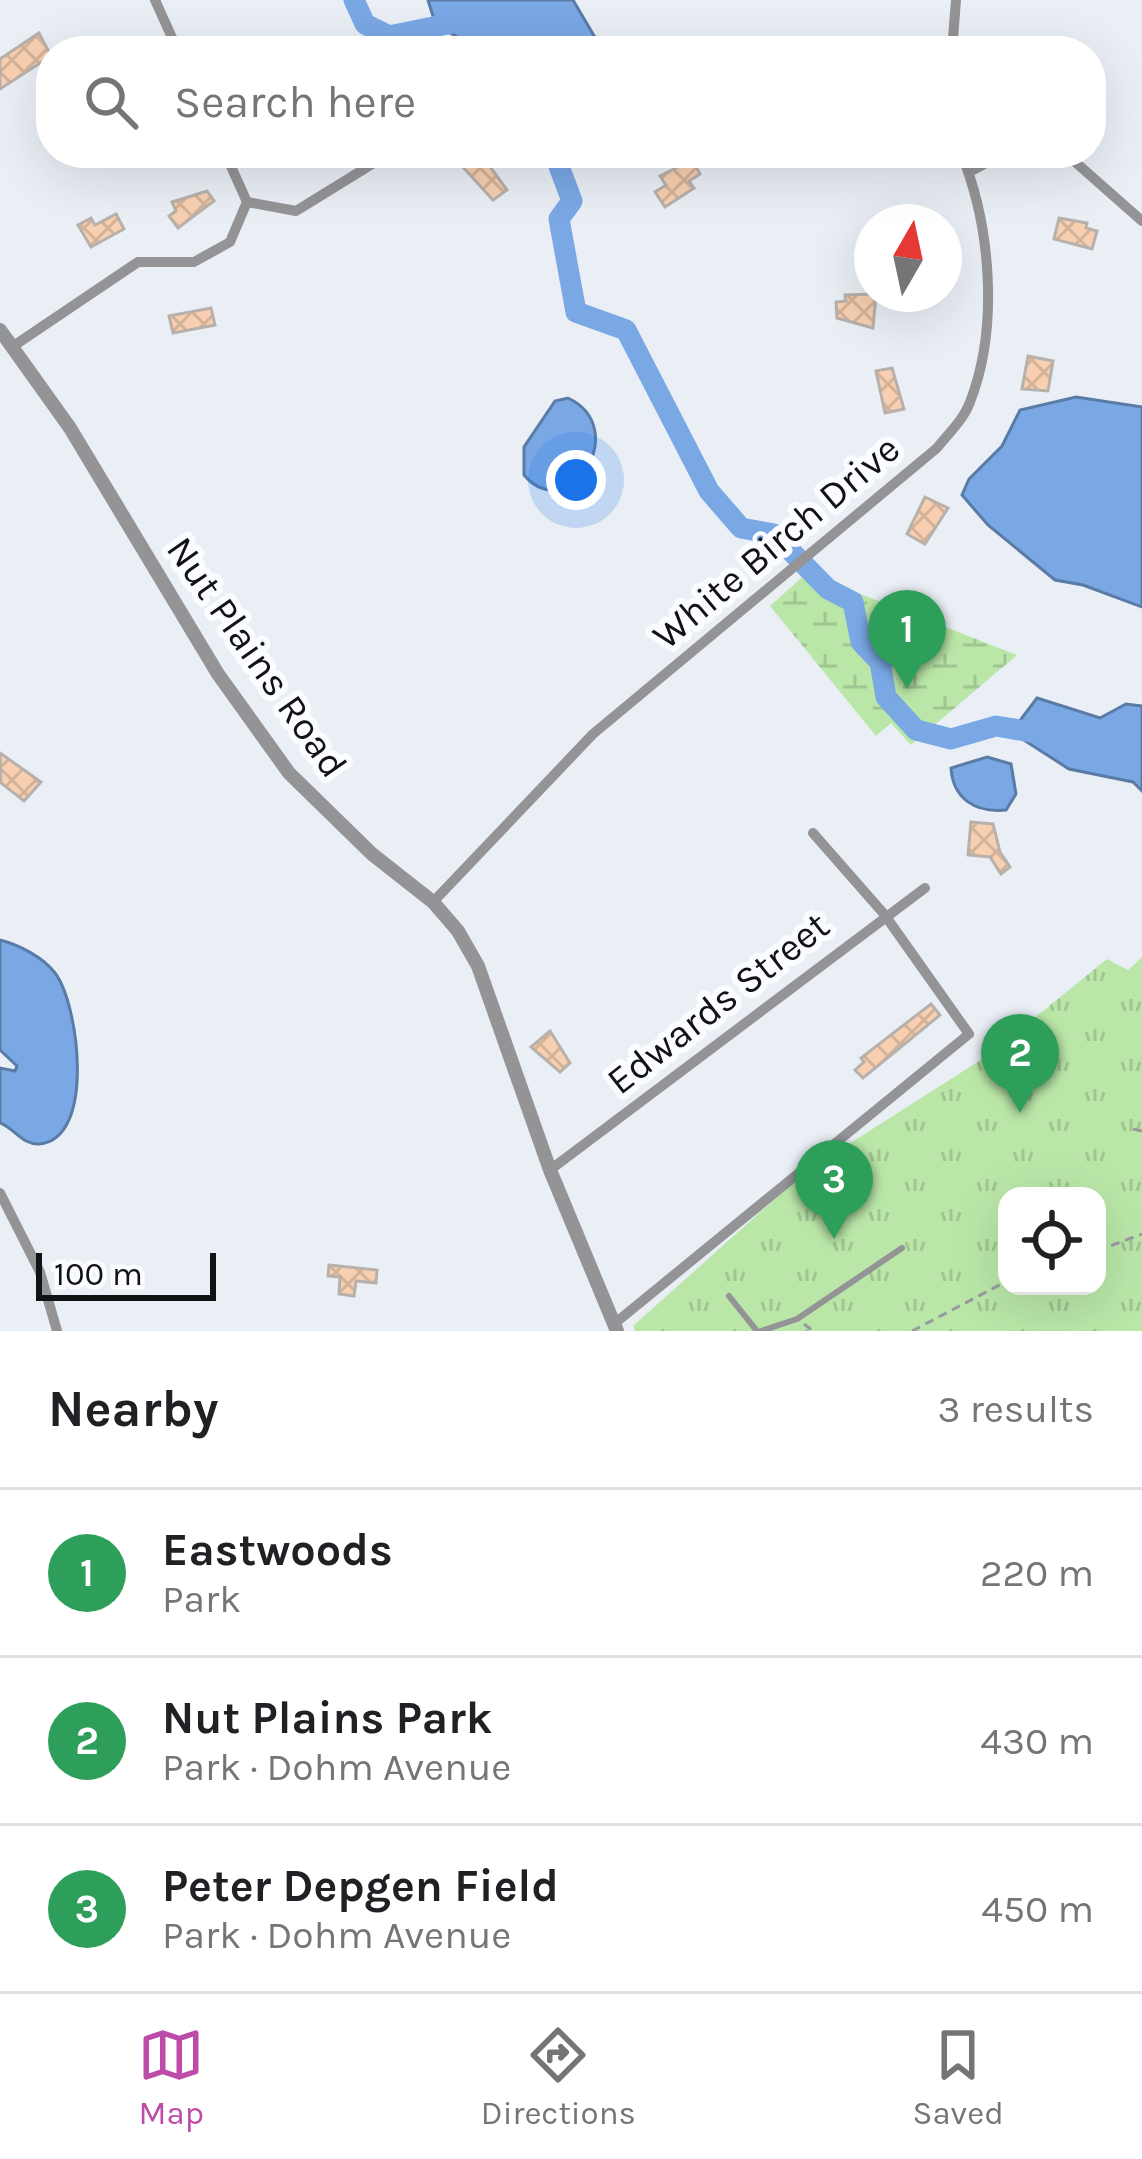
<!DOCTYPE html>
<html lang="en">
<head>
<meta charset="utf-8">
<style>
  body { margin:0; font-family:Karla,sans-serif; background:#f2f2f2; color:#202124 }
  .controls { position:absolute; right:36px; bottom:36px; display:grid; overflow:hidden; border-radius:24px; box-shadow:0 12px 48px #0002 }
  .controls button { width:108px; height:108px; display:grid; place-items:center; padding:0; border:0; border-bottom:3px solid #e0e0e0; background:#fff; color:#202124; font:60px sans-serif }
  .compass { position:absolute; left:854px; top:204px; width:108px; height:108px; border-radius:50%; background:#fff; box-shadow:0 12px 48px #0002; rotate:9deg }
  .scale { position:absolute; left:36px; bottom:30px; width:180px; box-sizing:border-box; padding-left:12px; border:6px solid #101214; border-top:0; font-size:33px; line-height:42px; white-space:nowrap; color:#101214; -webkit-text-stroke:9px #fafcff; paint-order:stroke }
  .you { position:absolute; left:576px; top:480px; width:42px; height:42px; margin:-30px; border:9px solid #fff; border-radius:50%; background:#1a73e8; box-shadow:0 0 0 18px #1a73e833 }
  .badge { display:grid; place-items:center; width:78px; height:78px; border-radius:50%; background:#bd4ca8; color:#fff; font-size:39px; font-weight:700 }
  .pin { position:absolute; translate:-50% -99px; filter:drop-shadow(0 3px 6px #0008) }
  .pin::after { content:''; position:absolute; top:63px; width:42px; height:36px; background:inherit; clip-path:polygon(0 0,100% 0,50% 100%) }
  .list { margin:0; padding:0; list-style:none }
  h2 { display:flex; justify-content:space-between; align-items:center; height:156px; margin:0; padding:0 48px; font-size:51px }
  h2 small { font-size:39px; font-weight:400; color:#757577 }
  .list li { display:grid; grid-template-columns:78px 1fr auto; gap:36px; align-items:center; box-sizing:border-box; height:168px; padding:0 48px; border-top:3px solid #e0e0e0 }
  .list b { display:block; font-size:45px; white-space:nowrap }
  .list p { margin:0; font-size:39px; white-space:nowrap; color:#757577 }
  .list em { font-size:39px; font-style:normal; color:#757577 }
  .icon { flex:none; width:66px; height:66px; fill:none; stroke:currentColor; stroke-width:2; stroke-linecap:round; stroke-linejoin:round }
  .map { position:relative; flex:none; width:1142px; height:1331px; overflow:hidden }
  .search { position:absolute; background:#fff; box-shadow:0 12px 48px #0002; left:36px; right:36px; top:36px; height:132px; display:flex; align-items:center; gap:30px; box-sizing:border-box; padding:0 42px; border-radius:48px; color:#757577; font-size:45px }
  .sheet { height:660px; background:#fff }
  nav { display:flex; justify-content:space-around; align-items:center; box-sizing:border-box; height:168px; border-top:3px solid #e0e0e0; background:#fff; font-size:33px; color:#757577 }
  nav a { display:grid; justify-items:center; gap:6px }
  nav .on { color:#bd4ca8 }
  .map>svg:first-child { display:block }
  .grass { fill:url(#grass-tufts); fill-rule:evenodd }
  .wetland { fill:url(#wetland-marsh) }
  .water { fill:#7aa8e5; stroke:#5a7ba6; stroke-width:3 }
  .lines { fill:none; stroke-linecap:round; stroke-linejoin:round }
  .river { stroke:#7aa8e5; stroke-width:21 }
  .building { fill:url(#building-cross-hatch); stroke:#b8b1ab; stroke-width:3 }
  .path { stroke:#979ba0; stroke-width:3; stroke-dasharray:9 6; stroke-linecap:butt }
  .service { stroke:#949396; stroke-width:6 }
  .minor { stroke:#949396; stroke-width:10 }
  .tertiary { stroke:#949396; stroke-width:14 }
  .labels { text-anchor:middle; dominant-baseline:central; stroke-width:12; stroke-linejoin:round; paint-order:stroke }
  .street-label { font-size:39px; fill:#101214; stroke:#fafcff }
</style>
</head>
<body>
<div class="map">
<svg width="1142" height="1331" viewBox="0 0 1142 1331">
  <defs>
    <pattern id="grass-tufts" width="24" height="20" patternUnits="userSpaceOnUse" patternTransform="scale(3)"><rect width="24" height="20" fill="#bae7a8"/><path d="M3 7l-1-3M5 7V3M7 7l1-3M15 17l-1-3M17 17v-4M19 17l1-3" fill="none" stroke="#9fc590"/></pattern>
    <pattern id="wetland-marsh" width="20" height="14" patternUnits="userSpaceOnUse" patternTransform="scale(3)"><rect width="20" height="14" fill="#bae7a8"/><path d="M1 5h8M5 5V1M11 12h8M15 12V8" fill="none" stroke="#9fc590"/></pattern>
    <pattern id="building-cross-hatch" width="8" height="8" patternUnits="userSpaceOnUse" patternTransform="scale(3)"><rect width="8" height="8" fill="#f8d0b1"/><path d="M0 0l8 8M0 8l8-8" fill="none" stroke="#d4b297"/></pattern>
  </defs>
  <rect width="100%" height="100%" fill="#eaeff6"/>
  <path class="grass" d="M1142,957v374h-507l-2,-5 172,-154 185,-118 117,-95 21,11zM1007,1196h90v90h-90z"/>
  <path class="wetland" d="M807,573l210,82 -106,90 -20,-22 -15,13 -106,-130z"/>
  <path class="water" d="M428,0h145l30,51h-137l-6,-13 -24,-12z
    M1076,397l66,10v200l-59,-22 -28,-5 -67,-55 -26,-30 7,-16 33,-33 18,-36z
    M568,398c65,31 0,129 -44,77v-28l31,-46z
    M1037,698l63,20 26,-14 16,2v85l-9,-9 -64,-13 -53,-34 -1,-8z
    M987,757l24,7 5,30 -10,16c-32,3 -53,-12 -55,-42z
    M0,940c19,5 43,17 55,33 24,31 41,167 -16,171 -16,1 -24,-15 -39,-21v-55l15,3 2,-5 -17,-16z"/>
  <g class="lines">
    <path class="river" d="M354,0l11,24 24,12 78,-16 20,31
      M554,153l18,48 -13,18 17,93 50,18 83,161 32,37 33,6 54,55 25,13 8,40 19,20 6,35 30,33 35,9 45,-13 47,8"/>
  </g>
  <path class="building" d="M39,33l12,23 -51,33v-30z
    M480,153l27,37 -14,10 -31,-34z
    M692,160l8,14 -11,7 5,7 -29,19 -10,-15 11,-7 -6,-9z
    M207,191l7,10 -36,27 -9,-12 7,-5 -4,-9z
    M116,214l8,15 -33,18 -13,-22 13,-7 4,7z
    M1059,218l28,5 -1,5 11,3 -5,18 -38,-10z
    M876,294l-3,34 -36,-10 -1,-16 10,-1 -1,-6z
    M211,308l4,17 -42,8 -4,-17z
    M1028,356l25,5 -5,30 -26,-2z
    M892,368l12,41 -19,4 -9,-42z
    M925,497l23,11 -23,36 -18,-10z
    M0,753l41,29 -17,19 -23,-18z
    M971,822l22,2 7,28 10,15 -9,7 -11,-17 -22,-2z
    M931,1004l9,11 -77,63 -8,-8 9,-8 -3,-4z
    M550,1031l20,32 -10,9 -29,-25z
    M329,1265l48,5 -1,13 -20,-2 -2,15 -15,-2 1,-17 -12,-1z"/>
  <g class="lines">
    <path class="path" d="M1133,1129l9,2
      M1097,1251l45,-17
      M804,1324l9,7
      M912,1331l95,-50"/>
    <path class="service" d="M729,1296l28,35
      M761,1331l36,-12 105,-71"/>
    <path class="minor" d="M155,0l23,51
      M952,51l4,-51
      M1065,153l77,68
      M969,172l36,-19
      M247,202l49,9 94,-58
      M12,347l126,-85h56l36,-20 17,-40 -22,-49
      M433,902l160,-168 344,-286c11,-14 27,-29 33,-46 29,-74 21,-176 -9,-249
      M550,1170l375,-282
      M0,1193l40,79 17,59
      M614,1324l355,-290 -85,-120 -71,-81"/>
    <path class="tertiary" d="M0,330l70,98 148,246 71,99 83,81 61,48 25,29 20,35 72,204 67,161"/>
  </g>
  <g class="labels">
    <g class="street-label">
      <text transform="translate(776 542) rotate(-40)">White Birch Drive</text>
      <text transform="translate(257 657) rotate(55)">Nut Plains Road</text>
      <text transform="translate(718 1003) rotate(-38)">Edwards Street</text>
    </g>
  </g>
</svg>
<div class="controls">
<button><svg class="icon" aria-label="locate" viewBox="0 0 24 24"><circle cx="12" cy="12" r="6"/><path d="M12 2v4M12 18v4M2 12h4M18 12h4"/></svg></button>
</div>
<svg class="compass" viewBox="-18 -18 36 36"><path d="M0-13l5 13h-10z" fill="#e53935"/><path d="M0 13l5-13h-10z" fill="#757577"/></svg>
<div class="scale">100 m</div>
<div class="you"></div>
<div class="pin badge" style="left:907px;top:689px;background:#2e9e5b">1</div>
<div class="pin badge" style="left:1020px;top:1113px;background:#2e9e5b">2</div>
<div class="pin badge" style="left:834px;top:1239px;background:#2e9e5b">3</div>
<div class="search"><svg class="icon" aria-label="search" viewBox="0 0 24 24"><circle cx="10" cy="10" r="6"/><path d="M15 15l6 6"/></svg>Search here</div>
</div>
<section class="sheet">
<h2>Nearby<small>3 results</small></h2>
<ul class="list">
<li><span class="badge" style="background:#2e9e5b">1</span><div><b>Eastwoods</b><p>Park</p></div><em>220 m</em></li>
<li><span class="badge" style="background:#2e9e5b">2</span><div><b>Nut Plains Park</b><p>Park · Dohm Avenue</p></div><em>430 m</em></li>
<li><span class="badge" style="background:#2e9e5b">3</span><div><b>Peter Depgen Field</b><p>Park · Dohm Avenue</p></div><em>450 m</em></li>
</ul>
</section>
<nav>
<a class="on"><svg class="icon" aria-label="map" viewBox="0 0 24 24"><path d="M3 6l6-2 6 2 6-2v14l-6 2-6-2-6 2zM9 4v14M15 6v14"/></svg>Map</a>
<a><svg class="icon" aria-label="directions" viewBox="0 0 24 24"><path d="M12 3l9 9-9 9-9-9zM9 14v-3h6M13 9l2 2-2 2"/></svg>Directions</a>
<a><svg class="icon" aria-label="saved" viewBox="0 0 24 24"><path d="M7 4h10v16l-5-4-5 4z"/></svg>Saved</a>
</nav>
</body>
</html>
